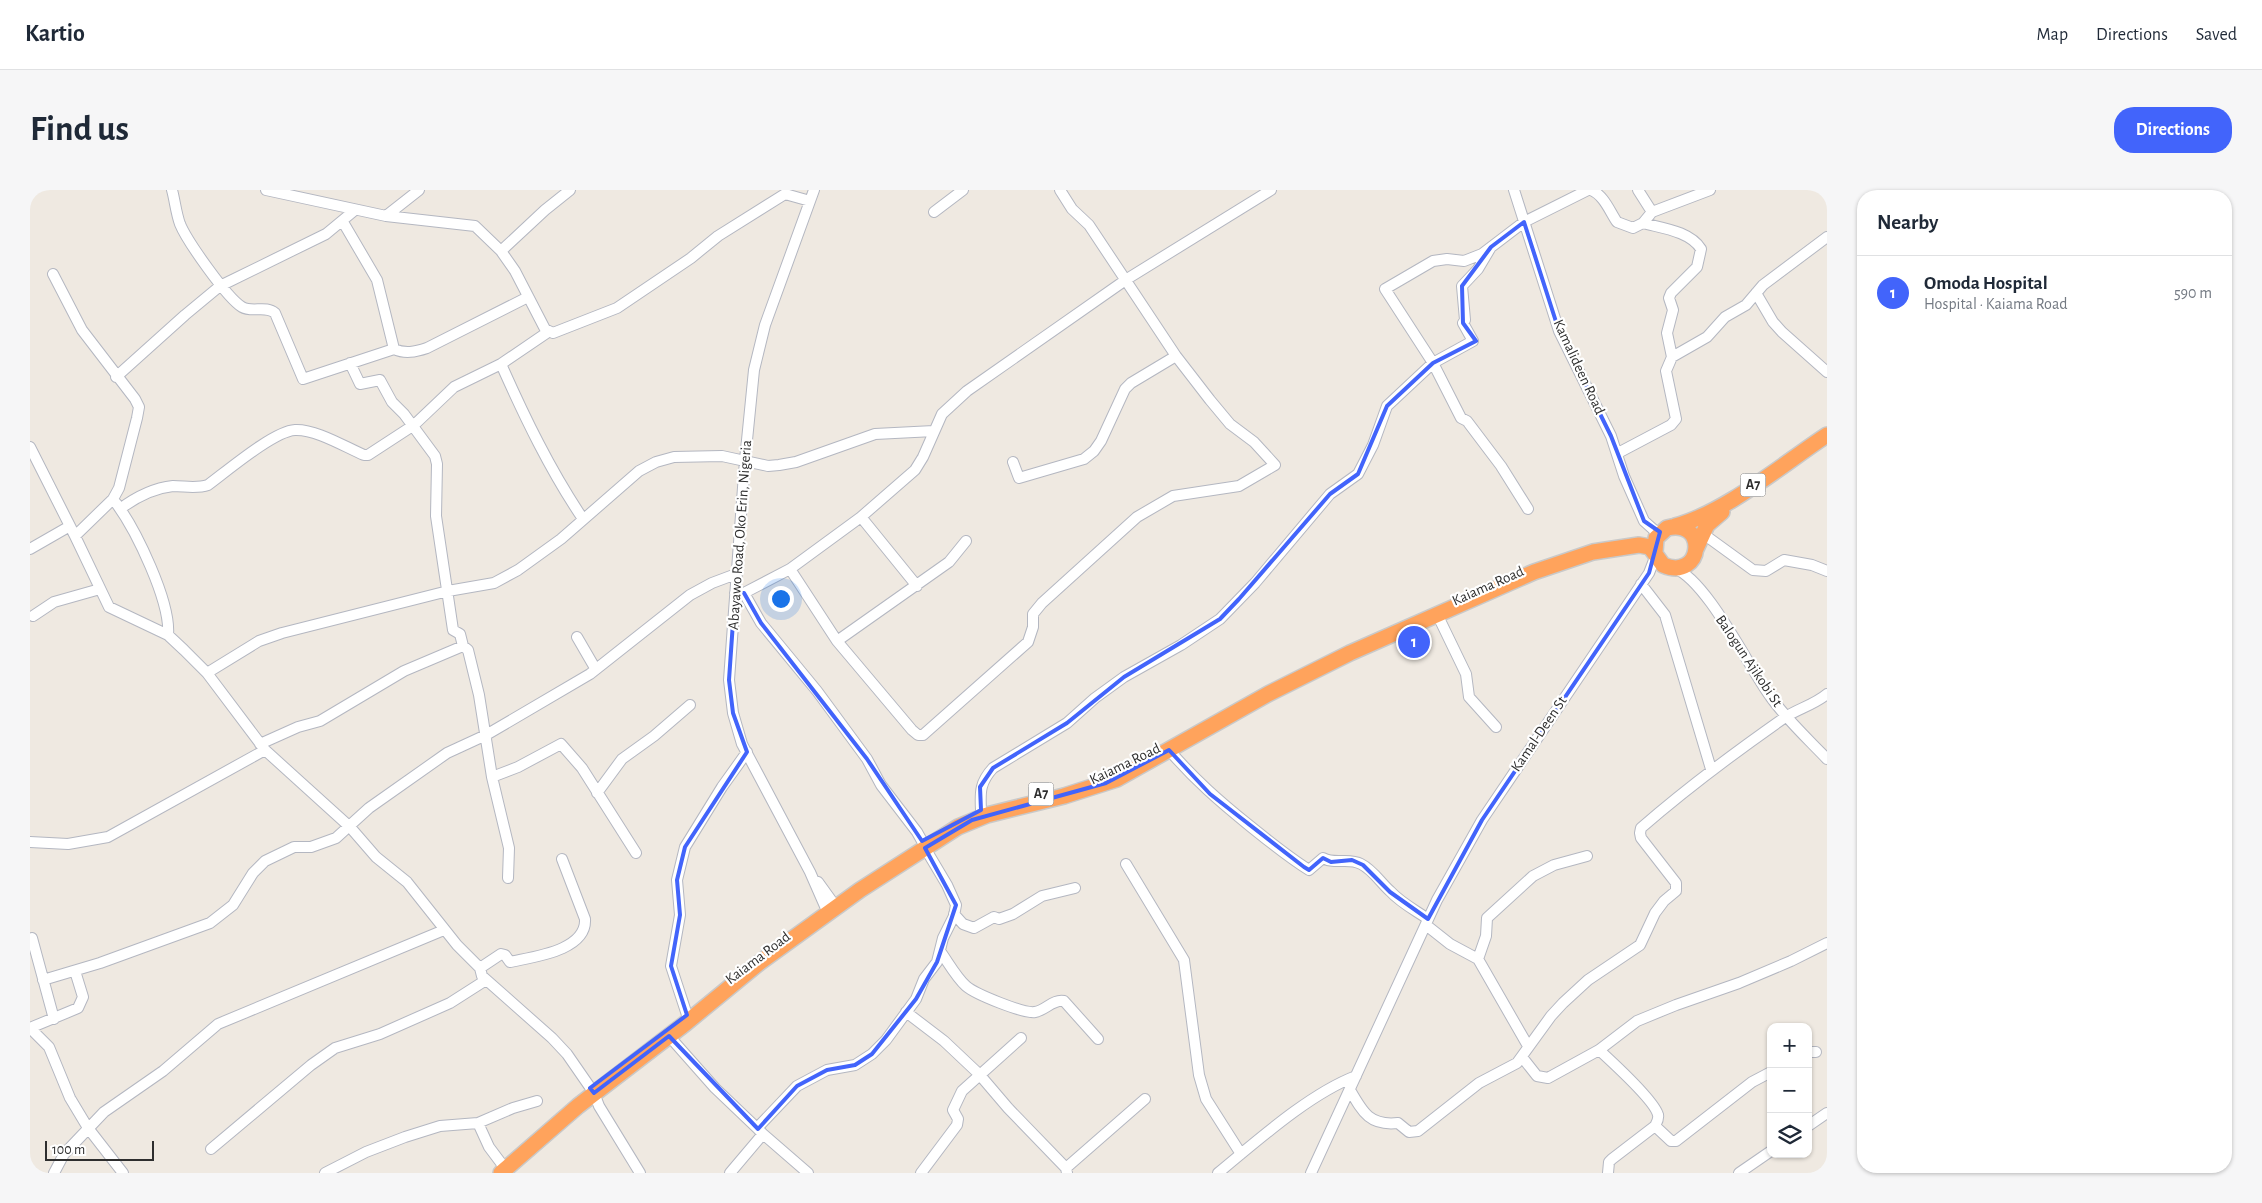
<!DOCTYPE html>
<html lang="en">
<head>
<meta charset="utf-8">
<style>
  body { margin:0; font-family:"Alegreya Sans",sans-serif; background:#f6f6f7; color:#1f2937 }
  .controls { position:absolute; right:15px; bottom:15px; display:grid; overflow:hidden; border-radius:10px; box-shadow:0 1px 4px #0004 }
  .controls button { width:45px; height:45px; display:grid; place-items:center; padding:0; border:0; border-bottom:1px solid #e0e1e3; background:#fff; color:#1f2937; font:25px sans-serif }
  .scale { position:absolute; left:15px; bottom:12px; width:109px; box-sizing:border-box; padding-left:5px; border:2px solid #2e2e2e; border-top:0; font-size:14px; line-height:18px; white-space:nowrap; color:#2e2e2e; -webkit-text-stroke:4px #fff; paint-order:stroke }
  .you { position:absolute; left:750px; top:408px; width:18px; height:18px; margin:-12px; border:4px solid #fff; border-radius:50%; background:#1a73e8; box-shadow:0 0 0 8px #1a73e833 }
  .badge { display:grid; place-items:center; width:32px; height:32px; border-radius:50%; background:#4264fb; color:#fff; font-size:16px; font-weight:700 }
  .pin { position:absolute; translate:-50% -50%; border:2px solid #fff; box-shadow:0 1px 5px #0006 }
  .list { margin:0; padding:0; list-style:none }
  h2 { display:flex; justify-content:space-between; align-items:center; height:65px; margin:0; padding:0 20px; font-size:21px }
  h2 small { font-size:16px; font-weight:400; color:#747a83 }
  .list li { display:grid; grid-template-columns:32px 1fr auto; gap:15px; align-items:center; box-sizing:border-box; height:75px; padding:0 20px; border-top:1px solid #e0e1e3 }
  .list b { display:block; font-size:19px; white-space:nowrap }
  .list p { margin:0; font-size:16px; white-space:nowrap; color:#747a83 }
  .list em { font-size:16px; font-style:normal; color:#747a83 }
  .icon { flex:none; width:28px; height:28px; fill:none; stroke:currentColor; stroke-width:2; stroke-linecap:round; stroke-linejoin:round }
  .map { position:relative; flex:none; width:1797px; height:983px; overflow:hidden; border-radius:20px }
  header { display:flex; align-items:center; gap:30px; box-sizing:border-box; height:70px; padding:0 25px; background:#fff; border-bottom:1px solid #e0e1e3 }
  header strong { font-size:24px }
  nav { display:flex; gap:28px; margin-inline-start:auto; font-size:18px }
  .intro { display:flex; align-items:center; justify-content:space-between; box-sizing:border-box; height:120px; padding:0 30px }
  h1 { margin:0; font-size:35px }
  .button { padding:12px 22px; border-radius:20px; background:#4264fb; color:#fff; font-size:18px; font-weight:700 }
  main { display:flex; gap:30px; padding:0 30px }
  aside { flex:1; background:#fff; border-radius:20px; box-shadow:0 1px 4px #0004 }
  .map>svg:first-child { display:block }
  .lines { fill:none; stroke-linecap:round; stroke-linejoin:round }
  .minor-casing { stroke:#b4b7c1; stroke-width:12 }
  .highway-casing { stroke:#c9c9c9; stroke-width:18 }
  .minor { stroke:#fff; stroke-width:10 }
  .highway { stroke:#ffa35c; stroke-width:15 }
  .marked { fill:none; stroke:#4264fb; stroke-width:4; stroke-linejoin:round }
  .labels { text-anchor:middle; dominant-baseline:central; stroke-width:4.5; stroke-linejoin:round; paint-order:stroke }
  .shield { fill:#fff; stroke:#6d6d6d; stroke-width:1 }
  .shield-label { font-size:14px; font-weight:bold; fill:#2e2e2e }
  .street-label { font-size:15px; fill:#2e2e2e; stroke:#fff }
</style>
</head>
<body>
<header>
<strong>Kartio</strong>
<nav><a>Map</a><a>Directions</a><a>Saved</a></nav>
</header>
<div class="intro"><h1>Find us</h1><a class="button">Directions</a></div>
<main>
<div class="map">
<svg width="1797" height="983" viewBox="0 0 1797 983">
  <rect width="100%" height="100%" fill="#efe9e1"/>
  <g class="lines">
    <g class="minor-casing">
      <path id="minor" d="M142,0c3,11 4,23 8,34 7,17 47,74 62,83 10,6 24,-2 33,6l28,66 91,-30c11,5 21,3 33,-1l101,-51
        M236,0l120,26 89,10 26,25 14,20 30,58 8,4 64,-25 74,-50 27,-22 67,-42 25,7
        M784,0l-49,135 -11,45 -9,90 -16,220 4,33 9,31 68,128 18,41
        M1484,0l45,141 52,105 13,40 20,45 10,9 6,2
        M1561,0c13,5 19,22 26,32l16,6 10,-5 9,-11 58,-22
        M1608,0l14,22
        M904,22l29,-22
        M356,26l33,-26
        M313,32l34,58 17,69
        M1613,33c18,5 47,8 58,26l-4,18 -26,26 -2,5 4,12 -6,23 5,24
        M471,61l44,-41 25,-20
        M23,84l29,56 53,69 4,8 -2,11 -18,70 -6,11 -38,37
        M1726,103l17,29 9,10 45,40
        M320,173l10,21 20,-4 12,22 12,12 31,42 2,8 -1,52 17,114 7,4 3,12
        M471,174c24,54 49,106 82,155
        M86,187l69,-62 35,-29 106,-52 29,-24
        M0,257l45,89 34,71 59,28 16,15 23,23 58,77 85,77 26,30 31,25 50,63 23,23 2,8 70,62 15,16 27,39 5,13 41,67
        M1588,263l53,-28 5,-6 -10,-48 6,-14 35,-20 18,-20 21,-12 17,-20 64,-48
        M983,272l6,16 65,-19 10,-8 7,-10 24,-52 6,-6 45,-27
        M86,313c20,27 55,99 52,132
        M90,319c16,-12 34,-21 53,-23 12,0 23,3 35,-1 19,-14 66,-54 87,-55 21,-1 50,17 69,25h4l46,-30 40,-38 47,-23 47,-32
        M1498,319l-27,-43 -34,-45 -6,-3 -28,-55 -48,-74 48,-28 14,-2 17,2 18,-7 42,-32 64,-32
        M831,327l56,69
        M1672,343l51,37 13,1 18,-11 28,5 15,6
        M0,359l40,-23
        M1644,378c33,12 74,98 96,128 16,23 38,43 57,63
        M760,379l47,72 75,89 6,5h5l105,-93 5,-15v-13l9,-11 95,-86 36,-21 66,-10 36,-21 -21,-23 -24,-18 -20,-24 -34,-44 -87,-131 -17,-16 -12,-19
        M1611,394l24,31 46,154
        M705,403h9l46,-24 71,-52 54,-47 8,-13 19,-43 25,-23 160,-112 144,-89
        M714,403l17,30 56,68 50,68 14,26 36,47 5,9
        M1407,424l29,60 3,23 27,30
        M3,426l21,-14 46,-13
        M547,447l18,31
        M807,451l112,-79 17,-21
        M177,483l52,-32 23,-8 166,-42 46,-8 24,-13 43,-31 78,-68 17,-9 18,-5 48,-1 46,10 11,-1 17,-3 79,-28 59,-3
        M230,554l38,-17 22,-6 84,-50 59,-25 5,4 11,45 13,82 17,71 -1,30
        M1139,560c26,30 50,51 81,76 20,16 38,31 59,44l14,-12c12,7 25,-1 38,6 12,6 19,18 29,27 11,12 25,19 38,28
        M462,587l26,-10 43,-23 21,24 54,85
        M567,603l25,-34 32,-23 36,-31
        M951,620c-1,-18 -1,-28 12,-42l74,-45 28,-25 29,-21 57,-32 39,-26 35,-36 75,-89 28,-20 15,-29 14,-39 46,-43 40,-22 -10,-18 2,-3 -3,-34 16,-17 13,-22
        M0,652l38,2 40,-7 157,-87
        M1096,674l58,96 15,115 7,24 35,55
        M788,692l18,25
        M924,724l9,10 11,4 20,-11 5,2 14,-5 29,-18 33,-8
        M1396,735l24,19 28,15
        M2,748l22,81
        M910,761c8,11 16,26 26,35 9,8 58,28 69,26 11,-2 18,-13 29,-11l34,38
        M450,778l21,-14 4,1 5,7c22,-5 77,-11 75,-43l-23,-60
        M13,790l57,-17 110,-40 23,-18 20,-32 12,-12 29,-14h17l25,-9 33,-30 78,-55 39,-18 104,-61 100,-79 22,-12 24,-9
        M876,822l38,29 35,33 29,34 58,60 1,5
        M657,825l-16,-49 9,-51 -3,-35 8,-33 37,-60 25,-35
        M0,838l19,19 21,51 18,30 35,45
        M0,838l48,-20 5,-11 -8,-26
        M639,846l46,52 43,41
        M1498,856l-50,-87 8,-23 1,-18 46,-42 21,-11 33,-9
        M1569,860c12,11 56,51 59,65 1,4 -1,7 -3,11l-43,33 -3,3 -1,11
        M1778,862h8
        M1492,867l15,19 11,2 51,-28 38,-29 39,-16 63,-22 52,-22 36,-18
        M1320,900c13,23 20,36 48,33l11,9 9,-1 61,-48 38,-20 34,-47 12,-13 25,-23 52,-35 15,-32 9,-12 12,-10v-8l-35,-45 -1,-5 1,-5c46,-40 93,-75 143,-110 13,-9 30,-13 43,-24
        M448,933l11,24 12,16
        M1625,936l16,15h5l76,-59 19,-10
        M1778,936l19,-13
        M181,959l100,-84 24,-17 45,-14 70,-31 36,-23
        M1036,978l79,-69
        M24,983l10,-19 40,-42 59,-41 55,-47 226,-94
        M295,983l41,-21 39,-15 35,-11 38,-3 35,-15 24,-7
        M700,983l33,-39
        M778,983l-45,-39 -5,-5 1,-3 38,-40 30,-16 28,-5 17,-11 14,-14 30,-41 8,-20 13,-17 6,-24 11,-22 2,-11 -9,-20 -22,-37
        M891,983l36,-48 1,-6 -5,-9 9,-19 59,-53
        M1188,983c39,-32 91,-79 138,-97
        M1281,983l126,-273 45,-80 167,-247 7,-18
        M1709,983l32,-22"/>
    </g>
    <g class="highway-casing">
      <path id="highway" d="M1645,336c50,-13 108,-62 152,-91
        M1666,359l11,-24 15,-13
        M471,983l77,-67 108,-83 73,-60 101,-73 98,-63 29,-12 77,-19 53,-17 151,-85 82,-41 184,-81 59,-20 46,-7 11,2 13,18c40,17 46,-47 4,-37l-11,10 -1,14"/>
    </g>
    <use href="#minor" class="minor"/>
    <use href="#highway" class="highway"/>
  </g>
  <path class="marked" d="M1494,32l35,109 52,105 33,85 16,11 -11,41 -167,247 -54,99 -38,-27 -27,-27 -11,-5 -21,2 -8,-4 -14,12 -5,-3 -94,-73 -41,-44 -63,33 -134,37 -47,28 31,57 -19,57 -21,37 -44,55 -17,11 -28,5 -30,16 -39,43 -89,-93 -75,57 -4,-5 97,-73 -16,-49 9,-51 -3,-35 8,-33 62,-95 -14,-39 -4,-33 6,-87h9l17,30 106,136 55,82 59,-31 -1,-23 13,-19 74,-45 57,-46 96,-58 19,-20 91,-105 28,-20 29,-68 46,-43 43,-22 -13,-18 -1,-37 29,-39z"/>
  <g class="labels">
    <g class="shield">
      <rect x="1710.5" y="283.5" width="25" height="23" rx="4"/>
      <rect x="998.5" y="592.5" width="25" height="23" rx="4"/>
    </g>
    <g class="shield-label">
      <text x="1723" y="295">A7</text>
      <text x="1011" y="604">A7</text>
    </g>
    <g class="street-label">
      <text transform="translate(1549 177) rotate(65)">Kamalideen Road</text>
      <text transform="translate(710 345) rotate(-86)">Abayawo Road, Oko Erin, Nigeria</text>
      <text transform="translate(1458 396) rotate(-24)">Kaiama Road</text>
      <text transform="translate(1719 471) rotate(56)">Balogun Ajikobi St</text>
      <text transform="translate(1509 544) rotate(-56)">Kamal-Deen St</text>
      <text transform="translate(1095 574) rotate(-26)">Kaiama Road</text>
      <text transform="translate(728 768) rotate(-37)">Kaiama Road</text>
    </g>
  </g>
</svg>
<div class="controls">
<button>+</button>
<button>−</button>
<button><svg class="icon" aria-label="layers" viewBox="0 0 24 24"><path d="M12 4l9 5-9 5-9-5zM3 14l9 5 9-5"/></svg></button>
</div>
<div class="scale">100 m</div>
<div class="you"></div>
<div class="pin badge" style="left:1384px;top:452px">1</div>
</div>
<aside>
<h2>Nearby<small></small></h2>
<ul class="list">
<li><span class="badge">1</span><div><b>Omoda Hospital</b><p>Hospital · Kaiama Road</p></div><em>590 m</em></li>
</ul>
</aside>
</main>
</body>
</html>
